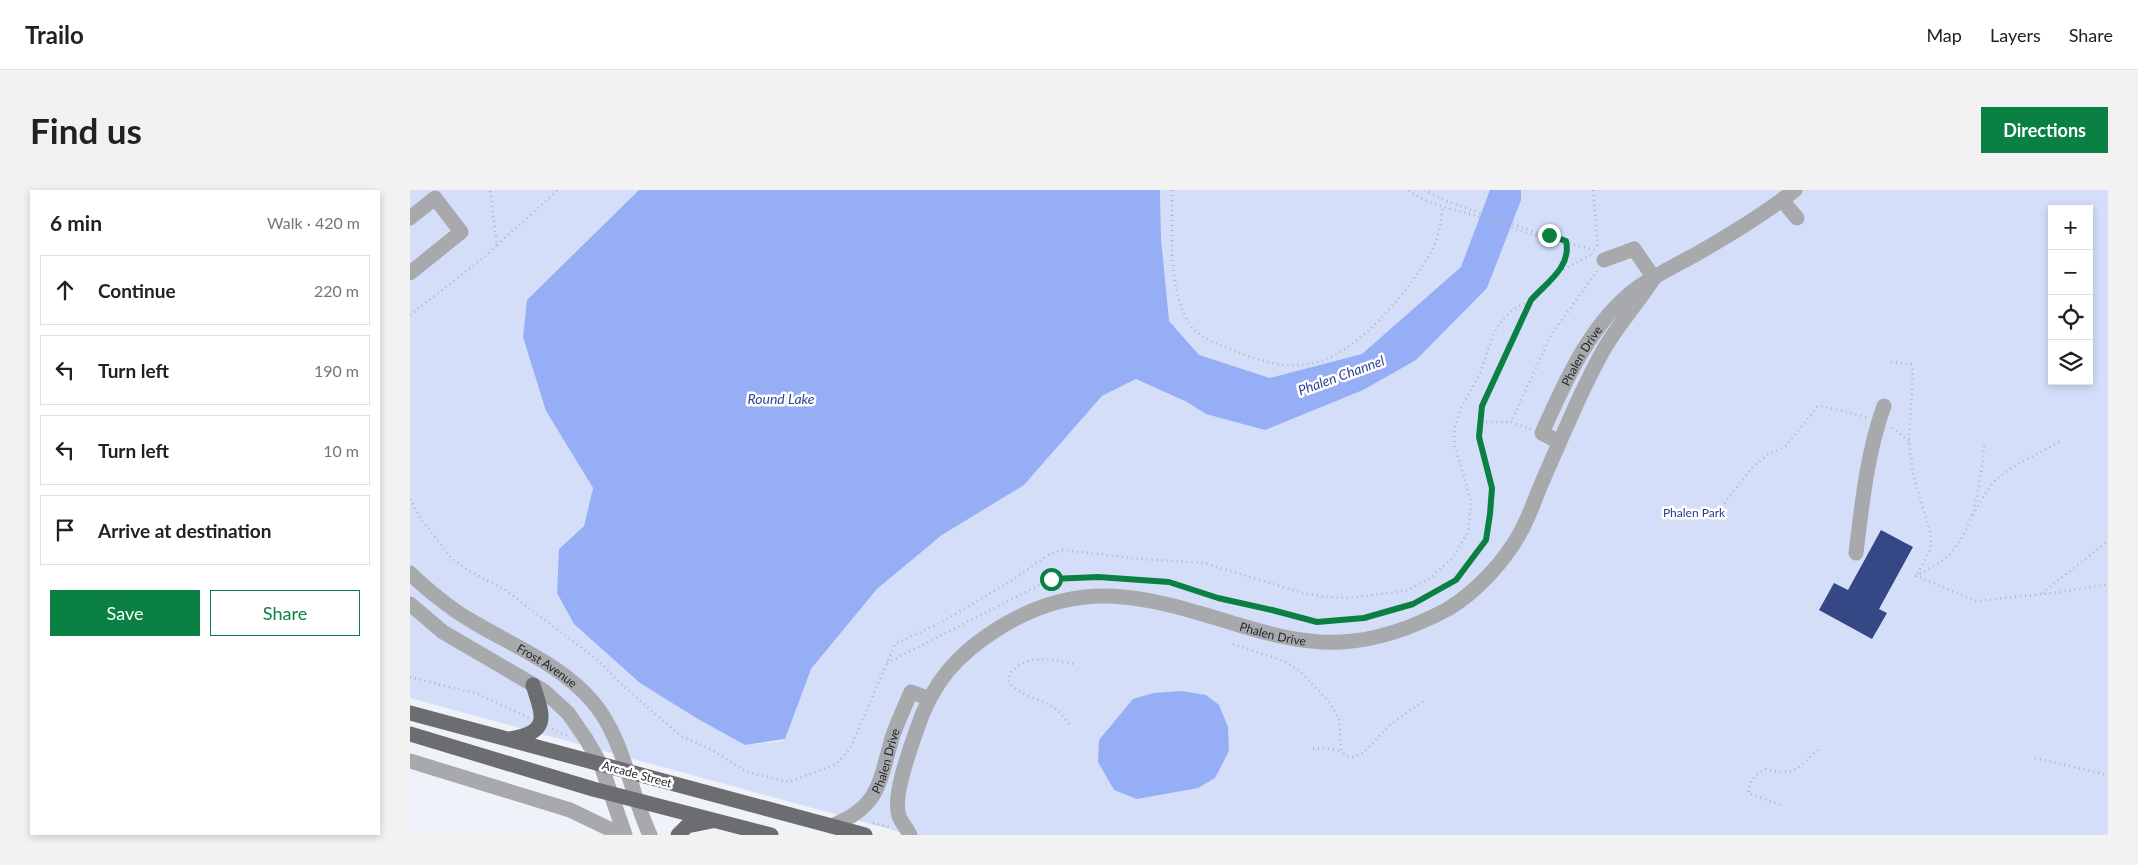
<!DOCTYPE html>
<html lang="en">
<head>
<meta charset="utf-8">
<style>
  body { margin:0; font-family:Lato,sans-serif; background:#f2f2f2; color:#202124 }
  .controls { position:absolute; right:15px; top:15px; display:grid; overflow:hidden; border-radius:0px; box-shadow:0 2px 8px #0003 }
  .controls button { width:45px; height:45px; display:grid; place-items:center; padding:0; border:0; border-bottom:1px solid #e0e0e0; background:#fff; color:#202124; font:25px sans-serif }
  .stop { position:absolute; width:15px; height:15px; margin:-11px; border:4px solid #0b8043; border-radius:50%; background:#fff }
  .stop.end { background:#0b8043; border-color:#fff; box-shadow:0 1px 5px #0008 }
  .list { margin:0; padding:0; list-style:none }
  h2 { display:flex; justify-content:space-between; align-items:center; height:65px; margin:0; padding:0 20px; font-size:21px }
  h2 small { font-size:16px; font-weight:400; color:#757577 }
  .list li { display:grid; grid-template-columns:32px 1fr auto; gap:15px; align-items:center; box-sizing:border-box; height:70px; margin:0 10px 10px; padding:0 10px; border:1px solid #e0e0e0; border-radius:0px }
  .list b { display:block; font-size:19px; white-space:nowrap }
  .list em { font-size:16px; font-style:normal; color:#757577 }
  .actions { display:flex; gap:10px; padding:15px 20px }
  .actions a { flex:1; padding:11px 0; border:1px solid #0b8043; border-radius:0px; text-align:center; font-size:18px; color:#0b8043 }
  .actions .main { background:#0b8043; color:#fff }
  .icon { flex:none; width:28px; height:28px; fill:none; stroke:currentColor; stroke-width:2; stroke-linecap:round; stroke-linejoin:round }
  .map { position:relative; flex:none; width:1698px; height:645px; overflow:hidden; border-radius:0px }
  header { display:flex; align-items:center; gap:30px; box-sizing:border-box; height:70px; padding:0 25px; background:#fff; border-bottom:1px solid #e0e0e0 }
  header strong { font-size:24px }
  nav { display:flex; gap:28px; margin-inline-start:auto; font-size:18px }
  .intro { display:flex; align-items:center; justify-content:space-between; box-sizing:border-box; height:120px; padding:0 30px }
  h1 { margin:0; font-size:35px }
  .button { padding:12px 22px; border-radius:0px; background:#0b8043; color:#fff; font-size:18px; font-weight:700 }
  main { display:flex; gap:30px; padding:0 30px }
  aside { flex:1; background:#fff; border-radius:0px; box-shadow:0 2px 8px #0003 }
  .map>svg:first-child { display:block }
  .green { fill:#d4def9; fill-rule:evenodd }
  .water { fill:#96aef5 }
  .building { fill:#354785 }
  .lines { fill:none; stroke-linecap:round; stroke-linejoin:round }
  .path { stroke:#b2b4ba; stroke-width:2.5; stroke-dasharray:1 4; stroke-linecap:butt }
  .minor { stroke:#a8a9ac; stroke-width:15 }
  .major { stroke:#6b6d71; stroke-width:15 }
  .route { stroke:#0b8043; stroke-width:6 }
  .labels { text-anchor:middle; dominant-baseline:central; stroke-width:5; stroke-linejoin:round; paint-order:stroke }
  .street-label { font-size:12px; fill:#26272a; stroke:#fff }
  .park-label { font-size:12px; fill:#293b8c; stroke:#fff }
  .water-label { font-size:14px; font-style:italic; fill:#324697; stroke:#fff }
</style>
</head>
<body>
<header>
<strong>Trailo</strong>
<nav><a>Map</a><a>Layers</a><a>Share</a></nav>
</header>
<div class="intro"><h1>Find us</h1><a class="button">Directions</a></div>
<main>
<aside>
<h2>6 min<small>Walk · 420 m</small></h2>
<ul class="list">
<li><svg class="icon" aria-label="ahead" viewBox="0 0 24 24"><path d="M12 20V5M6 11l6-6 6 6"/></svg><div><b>Continue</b></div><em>220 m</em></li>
<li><svg class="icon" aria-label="left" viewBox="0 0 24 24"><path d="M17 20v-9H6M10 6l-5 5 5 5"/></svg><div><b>Turn left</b></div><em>190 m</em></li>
<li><svg class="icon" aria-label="left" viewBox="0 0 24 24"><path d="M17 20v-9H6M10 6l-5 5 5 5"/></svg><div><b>Turn left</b></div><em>10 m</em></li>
<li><svg class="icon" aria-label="arrive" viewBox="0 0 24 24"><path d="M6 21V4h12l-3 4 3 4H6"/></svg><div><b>Arrive at destination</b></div></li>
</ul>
<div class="actions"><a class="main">Save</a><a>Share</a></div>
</aside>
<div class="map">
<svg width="1698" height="645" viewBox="0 0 1698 645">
  <rect width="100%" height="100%" fill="#f0f2f9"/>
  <path class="green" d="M0,0h229l-112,111 19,110 47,77 -9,38 -25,23 139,170 47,26 38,-4 28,-72 66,-80 65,-54 82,-50 78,-89 34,-17 25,-141 -1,-48h948v645h-1197l-501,-137zM1642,19h37v172h-37z"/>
  <path class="water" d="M229,0h521l1,48 8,83 30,34 71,23 92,-24 99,-87 29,-77h31v10l-34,88 -71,72 -53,30 -98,40 -59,-16 -19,-12 -51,-23 -34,17 -78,89 -82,50 -65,54 -66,80 -26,70 -40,6 -47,-26 -58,-36 -66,-59 -17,-31 2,-44 25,-23 9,-38 -47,-77 -23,-74 4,-37z
    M771,501l25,4 13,10 9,22 1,24 -14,27 -17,10 -61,11 -23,-9 -16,-28 1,-22 34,-41 21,-6z"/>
  <path class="building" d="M1471,340l32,17 -34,62 8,4 -15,26 -53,-29 15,-27 14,7z"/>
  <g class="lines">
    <path class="path" d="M762,0c1,43 -5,90 15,130 10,19 32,24 50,32 25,10 53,18 81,10 43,-13 93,-73 114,-112 7,-14 9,-29 11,-44
      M1014,0l25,12 118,41 28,7
      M1183,0l5,58
      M87,55l61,-55
      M1149,82l32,-17
      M0,125l77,-60 10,-10 -7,-55
      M1481,172l20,2 2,8 -4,69 4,33 18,61 -1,15 -13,25
      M1070,232l2,-16 48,-104
      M1482,238l17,13
      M1121,239l-20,-7 40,-87 47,-65
      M1574,256c-3,37 -9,81 -35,109 -9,8 -22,15 -33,21l60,25 86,-9 46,-8
      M0,309l10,19 31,40 18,13 35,18 94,71 23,24 60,52 29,13 37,23 42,10 47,-18 14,-15 45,-105 47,-22 69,-41 37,-26 15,-5 78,9 63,4 99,30 22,4 23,1 58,-7 23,-12 23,-20 16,-27 3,-31 -16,-55 -1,-17 8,-23 18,-32 13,-39 9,-15 12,-11 17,-9 12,-14 14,-11 10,-24v-8c-31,-6 -60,-17 -90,-27 -23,-7 -50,-11 -69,-26
      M1308,321l33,-42 16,-14 19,-9 31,-39 6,-1 43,11
      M1563,325c7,-12 13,-26 24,-36 18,-16 43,-26 64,-38
      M1632,403l66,-52
      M823,454l51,17 16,10 30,32 9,16 2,32 6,5 7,1 9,-4 28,-29 34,-24
      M477,473l164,-84 47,-2 71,5 49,16 54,12 45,13 47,-5 49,-14 43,-24 30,-40 4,-26 2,-26 -13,-51 1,-15h31
      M0,487l68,17 51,24
      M659,534c-6,-7 -11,-15 -19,-19 -12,-7 -62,-18 -32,-39 17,-12 39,-5 57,-2
      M142,539l15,7
      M903,559l11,-1 17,3
      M1625,568l73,17
      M1370,615l-32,-12c1,-12 7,-18 17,-24 28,9 34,-2 54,-20
      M463,633l16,4"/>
    <g class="minor">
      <path d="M1372,10l15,18"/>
      <path d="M0,28l25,-20 26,34 -51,41"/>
      <path d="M1194,70l30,-11 20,29"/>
      <path id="s1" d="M1149,252l-17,-9c23,-51 48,-110 95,-145 17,-12 37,-22 56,-32 35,-20 70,-41 102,-66"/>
      <path d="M1446,363c6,-49 11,-100 28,-147"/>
      <path id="s2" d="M0,383c14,14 42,37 60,47 41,25 91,44 123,82 31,37 37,90 57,133"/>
      <path d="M0,414l33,28 101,59 24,22 18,26 15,26 24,70"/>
      <path d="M0,571l160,49 52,25"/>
      <path id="s3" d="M421,636c50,-19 48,-45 62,-91 5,-14 12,-29 18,-43l17,6"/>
      <path id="s4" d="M500,645c-3,-6 -9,-13 -11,-19 -7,-19 11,-67 18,-87 15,-46 40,-75 82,-101 85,-53 151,-30 240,-3 33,10 68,19 103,17 37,-2 74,-16 106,-33 28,-17 56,-47 72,-76 8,-14 14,-31 20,-46 14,-32 28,-65 43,-97 8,-16 16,-34 26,-49 14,-22 31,-41 45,-63"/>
    </g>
    <path class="major" d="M0,523l455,122
      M0,544l183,55 178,46
      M100,549c41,-7 33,-23 23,-54
      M268,645l9,-9 25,-5"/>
  </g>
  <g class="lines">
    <path class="route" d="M641,389l47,-2 71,5 49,16 54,12 45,12 47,-4 49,-14 43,-24 30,-40 4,-26 2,-26 -13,-51 3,-31 49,-106c15,-17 41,-33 35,-59l-17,-6"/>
  </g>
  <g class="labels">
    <g class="street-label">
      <text stroke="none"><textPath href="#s1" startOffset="106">Phalen Drive</textPath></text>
      <text stroke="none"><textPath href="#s4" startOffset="530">Phalen Drive</textPath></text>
      <text stroke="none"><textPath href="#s2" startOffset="166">Frost Avenue</textPath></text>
      <text stroke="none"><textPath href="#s3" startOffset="90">Phalen Drive</textPath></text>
      <text transform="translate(227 584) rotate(15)">Arcade Street</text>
    </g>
    <g class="park-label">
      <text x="1284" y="322">Phalen Park</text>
    </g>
    <g class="water-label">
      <text transform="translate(931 185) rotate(-20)">Phalen Channel</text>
      <text x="371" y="208">Round Lake</text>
    </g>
  </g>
</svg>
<div class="controls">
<button>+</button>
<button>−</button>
<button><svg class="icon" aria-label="locate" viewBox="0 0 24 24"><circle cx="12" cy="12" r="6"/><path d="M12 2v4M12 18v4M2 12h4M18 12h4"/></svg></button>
<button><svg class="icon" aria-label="layers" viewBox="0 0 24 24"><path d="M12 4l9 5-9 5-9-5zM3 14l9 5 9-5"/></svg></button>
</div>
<div class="stop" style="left:641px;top:389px"></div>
<div class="stop end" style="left:1139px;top:45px"></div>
</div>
</main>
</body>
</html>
